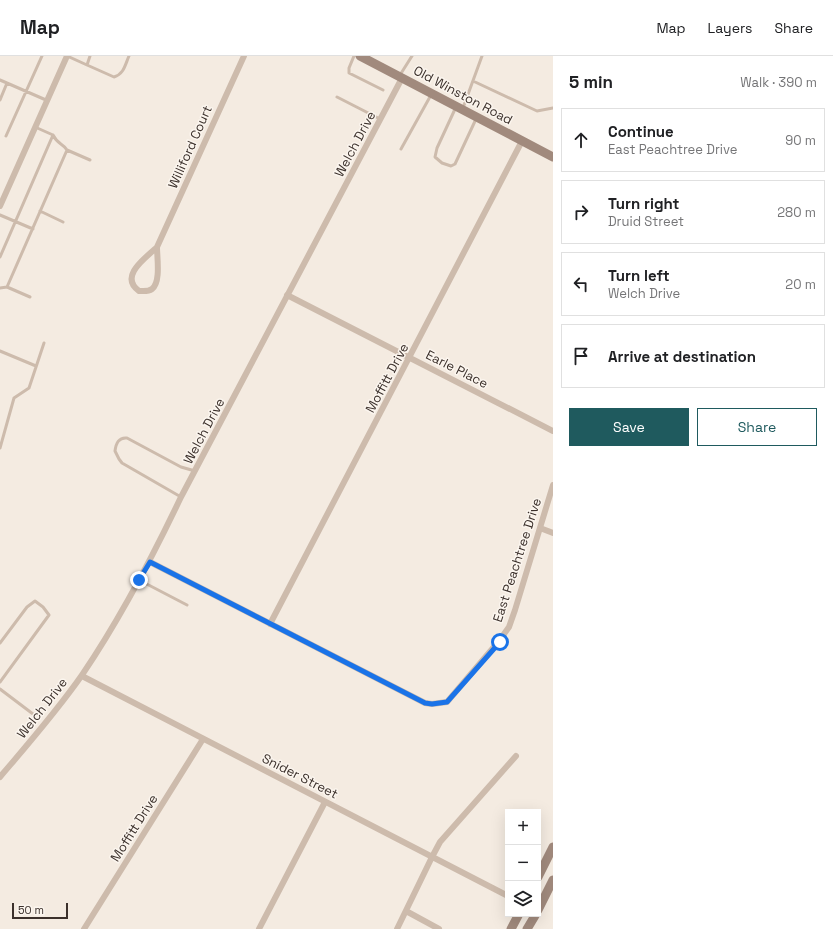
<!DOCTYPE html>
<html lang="en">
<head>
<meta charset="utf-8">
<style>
  body { margin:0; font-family:"Space Grotesk",sans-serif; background:#f2f2f2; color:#202124 }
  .controls { position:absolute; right:12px; bottom:12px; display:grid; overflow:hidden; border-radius:0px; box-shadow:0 4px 16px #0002 }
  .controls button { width:36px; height:36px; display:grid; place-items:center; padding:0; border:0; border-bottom:1px solid #e0e0e0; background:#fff; color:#202124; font:20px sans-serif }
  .scale { position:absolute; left:12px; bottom:10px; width:56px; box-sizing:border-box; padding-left:4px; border:2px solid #3b302b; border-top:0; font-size:11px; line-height:14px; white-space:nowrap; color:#3b302b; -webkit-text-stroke:3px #fbf5ee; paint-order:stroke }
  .stop { position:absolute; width:12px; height:12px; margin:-9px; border:3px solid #1a73e8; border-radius:50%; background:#fff }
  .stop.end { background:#1a73e8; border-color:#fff; box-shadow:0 1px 4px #0008 }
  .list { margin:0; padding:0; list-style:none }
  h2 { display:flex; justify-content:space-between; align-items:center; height:52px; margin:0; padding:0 16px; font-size:17px }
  h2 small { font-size:13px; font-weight:400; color:#757577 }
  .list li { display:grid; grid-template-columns:26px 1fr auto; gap:12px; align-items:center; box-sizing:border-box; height:64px; margin:0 8px 8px; padding:0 8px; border:1px solid #e0e0e0; border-radius:0px }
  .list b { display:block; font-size:15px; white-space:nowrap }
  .list p { margin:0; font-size:13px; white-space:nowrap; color:#757577 }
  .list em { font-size:13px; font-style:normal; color:#757577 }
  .actions { display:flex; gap:8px; padding:12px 16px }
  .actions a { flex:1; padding:9px 0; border:1px solid #1f5a5e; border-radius:0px; text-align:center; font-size:14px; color:#1f5a5e }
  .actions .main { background:#1f5a5e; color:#fff }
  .icon { flex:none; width:22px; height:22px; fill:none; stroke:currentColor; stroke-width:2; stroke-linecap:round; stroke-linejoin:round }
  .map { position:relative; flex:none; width:553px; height:873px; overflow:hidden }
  header { display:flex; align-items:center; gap:24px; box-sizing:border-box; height:56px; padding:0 20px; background:#fff; border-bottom:1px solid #e0e0e0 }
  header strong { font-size:19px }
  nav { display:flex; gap:22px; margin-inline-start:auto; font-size:14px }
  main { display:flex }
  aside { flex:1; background:#fff }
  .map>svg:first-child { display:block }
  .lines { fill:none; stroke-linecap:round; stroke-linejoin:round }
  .lane { stroke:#cdbbac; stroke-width:3 }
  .street { stroke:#cdbbac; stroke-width:6 }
  .secondary { stroke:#a18a7d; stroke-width:9 }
  .route { stroke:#1a73e8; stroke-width:5 }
  .labels { text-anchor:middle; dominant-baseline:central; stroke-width:3; stroke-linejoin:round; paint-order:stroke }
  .street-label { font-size:13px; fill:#3b302b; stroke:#fbf5ee }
</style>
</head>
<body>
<header>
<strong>Map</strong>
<nav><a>Map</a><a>Layers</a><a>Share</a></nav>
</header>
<main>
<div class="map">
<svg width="553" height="873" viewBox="0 0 553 873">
  <rect width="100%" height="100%" fill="#f4ebe1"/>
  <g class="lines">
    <path class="lane" d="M67,0l20,9 3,-9
      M354,0l-5,12v5l34,17
      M87,9l27,12c10,-3 11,-12 15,-21
      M400,19l12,-19
      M0,24l46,20
      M473,25l64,30 16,-3
      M337,41l43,22
      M0,44l7,-17
      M456,51l-19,41 -2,9 7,6 9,3 4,-2 21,-45
      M463,52l19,-52
      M6,80l36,-80
      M401,93l30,-54
      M67,94l23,10
      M40,155l23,11
      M0,159l33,14
      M0,201l53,-122
      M7,231l23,10
      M0,232l7,-1 60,-137c-4,-7 -9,-5 -14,-15l-18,-8
      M0,295l36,15
      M0,392l14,-50 15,-10 15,-45
      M181,441l-59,-34 -3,-4 -4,-8c1,-8 4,-14 12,-13l54,29 14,4
      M139,524l48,25
      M0,587l27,-36 8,-6 8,6 6,8 -49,67
      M0,633l33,25"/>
    <path class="street" d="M0,150l67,-150
      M157,191c-10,10 -39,29 -18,44 4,0 9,1 13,-2 9,-7 5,-31 5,-42l87,-191
      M287,239l266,136
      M540,472l13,5
      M150,506l275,141 7,1 15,-2 52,-61 10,-14 6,-17 38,-125
      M270,568l252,-483
      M82,620l426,220
      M0,721c28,-33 57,-66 82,-102 38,-56 70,-117 99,-178l221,-419
      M406,855l33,18
      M84,873l119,-190
      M259,873l66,-127
      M397,873l35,-72 8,-15 76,-86"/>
    <path class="secondary" d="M360,0l193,101
      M538,821l15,-30
      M538,854l15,-30
      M511,873l8,-15
      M527,873l9,-15"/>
  </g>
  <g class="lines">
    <path class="route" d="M139,524l11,-18 275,141 7,1 15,-2 53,-60"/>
  </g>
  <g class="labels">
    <g class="street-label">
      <text transform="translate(463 39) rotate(28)">Old Winston Road</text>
      <text transform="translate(355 88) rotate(-62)">Welch Drive</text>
      <text transform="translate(190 91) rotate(-66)">Williford Court</text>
      <text transform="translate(457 313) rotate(27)">Earle Place</text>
      <text transform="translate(387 322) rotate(-62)">Moffitt Drive</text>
      <text transform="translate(204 375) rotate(-62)">Welch Drive</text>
      <text transform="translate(517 504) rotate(-72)">East Peachtree Drive</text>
      <text transform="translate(42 652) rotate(-52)">Welch Drive</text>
      <text transform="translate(300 720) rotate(27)">Snider Street</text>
      <text transform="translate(134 772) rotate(-58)">Moffitt Drive</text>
    </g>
  </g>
</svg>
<div class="controls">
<button>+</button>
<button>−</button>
<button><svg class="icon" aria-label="layers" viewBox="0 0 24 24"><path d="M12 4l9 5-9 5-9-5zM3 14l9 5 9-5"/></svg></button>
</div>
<div class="scale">50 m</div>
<div class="stop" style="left:500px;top:586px"></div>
<div class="stop end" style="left:139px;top:524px"></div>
</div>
<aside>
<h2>5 min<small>Walk · 390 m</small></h2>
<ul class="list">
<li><svg class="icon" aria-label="ahead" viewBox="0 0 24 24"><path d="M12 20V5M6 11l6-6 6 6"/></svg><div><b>Continue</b><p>East Peachtree Drive</p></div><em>90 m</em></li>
<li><svg class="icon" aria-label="right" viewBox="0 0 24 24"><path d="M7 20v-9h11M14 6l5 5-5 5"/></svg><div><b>Turn right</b><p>Druid Street</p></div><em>280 m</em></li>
<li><svg class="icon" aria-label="left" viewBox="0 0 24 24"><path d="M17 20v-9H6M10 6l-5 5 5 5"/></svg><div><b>Turn left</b><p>Welch Drive</p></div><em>20 m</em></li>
<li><svg class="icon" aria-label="arrive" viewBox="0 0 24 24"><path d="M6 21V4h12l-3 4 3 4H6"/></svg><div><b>Arrive at destination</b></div></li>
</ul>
<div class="actions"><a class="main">Save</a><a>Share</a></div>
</aside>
</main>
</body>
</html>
